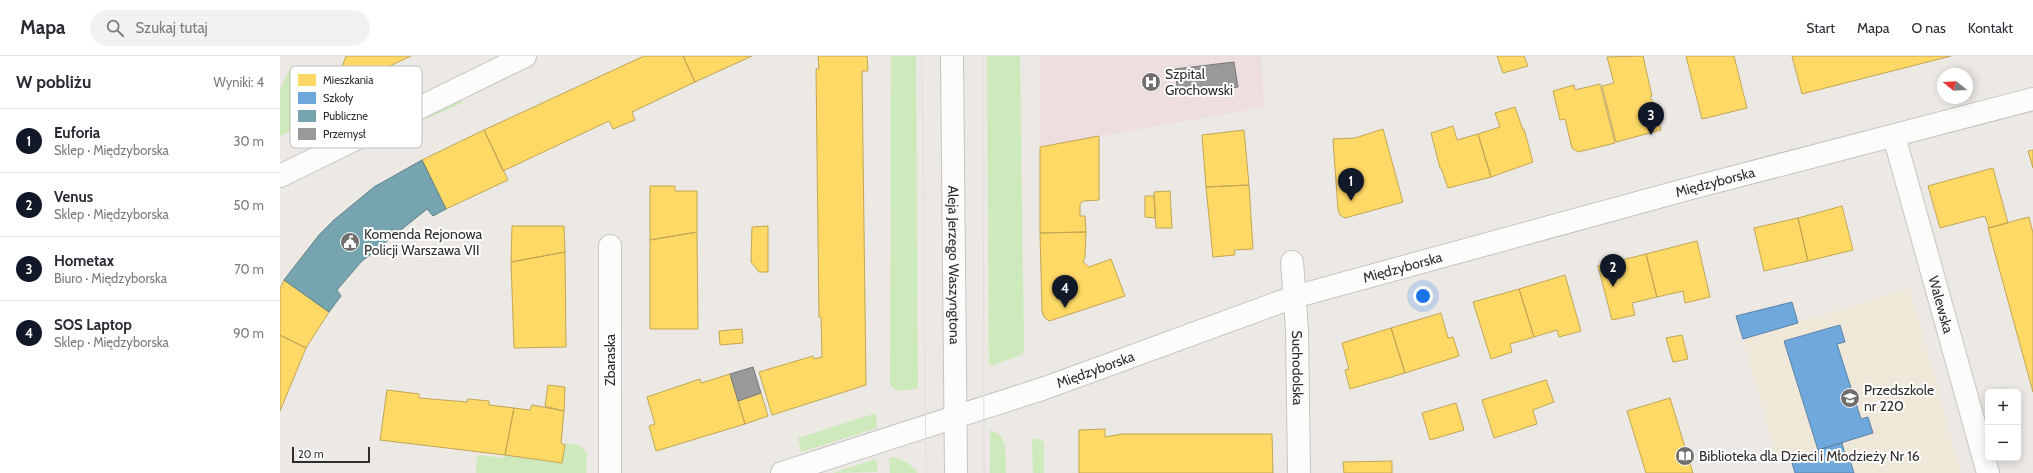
<!DOCTYPE html>
<html lang="pl">
<head>
<meta charset="utf-8">
<style>
  body { margin:0; font-family:Cabin,sans-serif; background:#f2f2f3; color:#2b2b33 }
  .controls { position:absolute; right:12px; bottom:12px; display:grid; overflow:hidden; border-radius:6px; box-shadow:0 2px 10px #0003 }
  .controls button { width:36px; height:36px; display:grid; place-items:center; padding:0; border:0; border-bottom:1px solid #e1e1e2; background:#fff; color:#2b2b33; font:20px sans-serif }
  .compass { position:absolute; left:1657px; top:12px; width:36px; height:36px; border-radius:50%; background:#fff; box-shadow:0 2px 10px #0003; rotate:288deg }
  .scale { position:absolute; left:12px; bottom:10px; width:78px; box-sizing:border-box; padding-left:4px; border:2px solid #2e2e2e; border-top:0; font-size:11px; line-height:14px; white-space:nowrap; color:#2e2e2e; -webkit-text-stroke:3px #fff; paint-order:stroke }
  .you { position:absolute; left:1143px; top:240px; width:14px; height:14px; margin:-10px; border:3px solid #fff; border-radius:50%; background:#1a73e8; box-shadow:0 0 0 6px #1a73e833 }
  .badge { display:grid; place-items:center; width:26px; height:26px; border-radius:50%; background:#111827; color:#fff; font-size:13px; font-weight:700 }
  .pin { position:absolute; translate:-50% -33px; filter:drop-shadow(0 1px 2px #0008) }
  .pin::after { content:''; position:absolute; top:21px; width:14px; height:12px; background:inherit; clip-path:polygon(0 0,100% 0,50% 100%) }
  .list { margin:0; padding:0; list-style:none }
  h2 { display:flex; justify-content:space-between; align-items:center; height:52px; margin:0; padding:0 16px; font-size:17px }
  h2 small { font-size:13px; font-weight:400; color:#7c7c81 }
  .list li { display:grid; grid-template-columns:26px 1fr auto; gap:12px; align-items:center; box-sizing:border-box; height:64px; padding:0 16px; border-top:1px solid #e1e1e2 }
  .list b { display:block; font-size:15px; white-space:nowrap }
  .list p { margin:0; font-size:13px; white-space:nowrap; color:#7c7c81 }
  .list em { font-size:13px; font-style:normal; color:#7c7c81 }
  .icon { flex:none; width:22px; height:22px; fill:none; stroke:currentColor; stroke-width:2; stroke-linecap:round; stroke-linejoin:round }
  .map { position:relative; flex:none; width:1753px; height:417px; overflow:hidden }
  header { display:flex; align-items:center; gap:24px; box-sizing:border-box; height:56px; padding:0 20px; background:#fff; border-bottom:1px solid #e1e1e2 }
  header strong { font-size:19px }
  nav { display:flex; gap:22px; margin-inline-start:auto; font-size:14px }
  .search { width:280px; height:36px; background:#f2f2f3; display:flex; align-items:center; gap:10px; box-sizing:border-box; padding:0 14px; border-radius:22px; color:#7c7c81; font-size:15px }
  main { display:flex }
  aside { flex:1; background:#fff }
  .map>svg:first-child { display:block }
  .education { fill:#efe7d8 }
  .medical { fill:#eededd }
  .green { fill:#cee9bb }
  .homes { fill:#ffd966; stroke:#c0a655 }
  .schools { fill:#6fa8dc; stroke:#5c83a8 }
  .public { fill:#76a5af; stroke:#608188 }
  .industry { fill:#999; stroke:#797979 }
  .lines { fill:none; stroke-linecap:round; stroke-linejoin:round }
  .street-casing { stroke:#c6c5c5; stroke-width:24 }
  .secondary-casing { stroke:#c6c5c5; stroke-width:24 }
  .street { stroke:#fcfcfb; stroke-width:22 }
  .secondary { stroke:#fcfcfb; stroke-width:22 }
  .tram { stroke:#dfdfe1; stroke-width:1 }
  .labels { text-anchor:middle; dominant-baseline:central; stroke-width:4; stroke-linejoin:round; paint-order:stroke }
  .poi-label { font-size:14px; fill:#2e2e2e; stroke:#fff; text-anchor:start }
  .street-label { font-size:14px; fill:#2e2e2e; stroke:#fff }
  .key { fill:#fff; stroke:#c0c0c0; stroke-width:1 }
  .key-label { font-size:11px; fill:#2e2e2e }
</style>
</head>
<body>
<header>
<strong>Mapa</strong>
<div class="search"><svg class="icon" aria-label="search" viewBox="0 0 24 24"><circle cx="10" cy="10" r="6"/><path d="M15 15l6 6"/></svg>Szukaj tutaj</div>
<nav><a>Start</a><a>Mapa</a><a>O nas</a><a>Kontakt</a></nav>
</header>
<main>
<aside>
<h2>W pobliżu<small>Wyniki: 4</small></h2>
<ul class="list">
<li><span class="badge">1</span><div><b>Euforia</b><p>Sklep · Międzyborska</p></div><em>30 m</em></li>
<li><span class="badge">2</span><div><b>Venus</b><p>Sklep · Międzyborska</p></div><em>50 m</em></li>
<li><span class="badge">3</span><div><b>Hometax</b><p>Biuro · Międzyborska</p></div><em>70 m</em></li>
<li><span class="badge">4</span><div><b>SOS Laptop</b><p>Sklep · Międzyborska</p></div><em>90 m</em></li>
</ul>
</aside>
<div class="map">
<svg width="1753" height="417" viewBox="0 0 1753 417">
  <rect width="100%" height="100%" fill="#ece8e4"/>
  <path class="education" d="M1630,232l51,185h-166l-4,-16 -14,4 -34,-122z"/>
  <path class="medical" d="M760,0h221l3,51 -224,40z"/>
  <path class="green" d="M611,0h25l2,333 -21,2 -7,-6z
    M707,0h33l4,294 -1,4 -32,12 -2,-2z
    M11,10l71,32 -82,38v-47z
    M178,40l4,7 -36,16 -3,-7z
    M596,357l1,15 -76,24 -3,-14z
    M710,374c20,5 15,27 16,43h-16z
    M756,382l8,4v31h-11l-1,-34z
    M285,387l14,2 8,8 -1,20h-110l1,-15 3,-3 23,3 2,-3 57,8z
    M613,401l13,5 11,9v2h-27l-1,-15z
    M596,403l2,13 -45,1z"/>
  <path class="homes" d="M66,0h65l-55,26 -17,-7z
    M364,0h39l12,26 -63,30 3,8 -22,9 -4,-8 -106,50 -19,-41z
    M403,0h69l-57,26z
    M538,0h49l1,15h-6l4,314 -94,30 -13,-43 54,-16 1,3 8,-2 -1,-40h-2l-3,-248h3z
    M1217,0h27l4,10 -25,7z
    M1363,0l9,40 -2,1 4,7 7,26 -45,12 -14,-56 12,-3 -7,-26z
    M1406,0h48l13,52 -45,11z
    M1512,0h159l-149,38z
    M1320,28l15,59 -37,9 -6,-4 -7,-29 -5,1 -7,-29 21,-6 1,5z
    M1235,51l8,23 1,-1 9,33 -42,15 -13,-43 22,-7 -5,-14z
    M1173,70l4,14 21,-6 13,43 -43,11 -7,-20h-1l-9,-35z
    M1103,73l20,73 -58,16 -5,-3 -2,-5 -5,-71 22,-1z
    M204,74l24,50 -62,29 -24,-49z
    M964,74l5,55 -43,2 -4,-52z
    M819,80v64l-16,1 -3,3v12h5l1,16 -46,1v-86z
    M1753,94v18l-5,-17z
    M1713,112l15,55 -19,5 -4,-12 -45,12 -12,-42z
    M969,129l4,64 -19,1 1,5 -22,2 -7,-70z
    M370,130h25v5h22v41l-47,8z
    M890,135l2,37h-16l-2,-36z
    M865,140h9l1,22 -10,-1z
    M1562,150l11,44 -45,11 -10,-43z
    M1749,161l4,16v159l-45,-164z
    M1518,162l10,43 -44,10 -10,-43z
    M232,170h52l1,26 -54,10z
    M488,170v46h-9l-8,-10 1,-35z
    M417,176l1,97h-48v-89z
    M806,176l-1,25 -2,5 6,5 22,-8 14,37 -76,25 -5,-4 -2,-6 -2,-78z
    M1417,185l13,56 -25,6 -2,-12 -26,6 -11,-43z
    M285,196l1,95 -52,1 -3,-86z
    M1366,198l11,43 -25,6 3,12 -23,5 -14,-54z
    M1285,219l16,56 -22,6 -2,-7 -23,7 -15,-48z
    M4,224l45,32 -23,36 -26,-13v-46z
    M1239,233l15,48 -24,7 2,8 -21,7 -18,-57z
    M1161,257l7,25 5,-1 6,19 -54,17 -14,-45z
    M1111,272l14,45 -55,16 -5,-19 4,-1 -7,-26z
    M462,273l1,14 -23,2 -1,-14z
    M0,279l26,13 -26,63z
    M1402,279l6,24 -15,3 -7,-24z
    M450,318l15,50 -89,27 -7,-25 6,-2 -8,-27 53,-18 1,4z
    M1266,324l8,22 -21,8 4,14 -43,14 -12,-38z
    M268,329l17,2 -1,24 -19,-5z
    M107,334l32,4v4l48,4 1,-3 21,2v4l25,3 -9,47 -125,-15z
    M481,337l7,23 -23,8 -7,-23z
    M1390,342l23,75h-47l-19,-62z
    M1176,347l8,27 -34,10 -8,-27z
    M252,349l32,6 -3,32 4,2 -3,18 -57,-8 9,-47 16,2z
    M825,373v8l17,-3h150l1,39h-194v-43z
    M1112,405v12h-48l-1,-11z"/>
  <path class="schools" d="M1512,246l6,21 -55,16 -7,-23z
    M1560,269l5,17 -8,2 24,75 7,-2 5,16 -55,17 -34,-109z
    M1562,387l4,15 3,-1 5,16h-59l-3,-10 27,-9 -1,-4z"/>
  <path class="public" d="M142,104l24,49 -13,7 -6,-7 -66,53 -24,28 4,6 -12,16 -45,-32 35,-45 15,-15 40,-33z"/>
  <path class="industry" d="M954,6l4,25 -60,8 -3,-26z
    M473,311l8,26 -23,8 -8,-27z"/>
  <g class="lines">
    <g class="street-casing">
      <g id="street">
        <path id="s1" d="M1614,80l94,337"/>
        <path id="s2" d="M1012,206l5,67 2,144"/>
        <path d="M330,417v-227"/>
      </g>
    </g>
    <g class="secondary-casing">
      <g id="secondary">
        <path id="s3" d="M672,0l4,417"/>
        <path d="M0,120l245,-120"/>
        <path id="s4" d="M502,417l263,-85 249,-91 394,-108 345,-90"/>
      </g>
    </g>
    <use href="#street" class="street"/>
    <use href="#secondary" class="secondary"/>
    <path class="tram" d="M642,0l4,417
      M703,0l1,417"/>
  </g>
  <defs>
    <g id="hospital-disc" transform="scale(1)"><circle r="9.5" fill="#706f6e" stroke="#fff"/><path d="M-5-5h3v3.5h4V-5h3V5h-3V1.5h-4V5h-3Z" fill="#fff"/></g>
    <g id="civic-disc" transform="scale(1)"><circle r="9.5" fill="#706f6e" stroke="#fff"/><path d="M-.6-6.5H3V-4.5H.6V-3L4-1V1h2V6H-6V1h2V-1L-.6-3ZM-1.2 2.5V6h2.4V2.5Z" fill="#fff"/></g>
    <g id="school-disc" transform="scale(1)"><circle r="9.5" fill="#706f6e" stroke="#fff"/><path d="M0-5L7-2L0 1L-7-2ZM-4 1L0 2.5L4 1V4Q0 6-4 4Z" fill="#fff"/></g>
    <g id="library-disc" transform="scale(1)"><circle r="9.5" fill="#706f6e" stroke="#fff"/><path d="M-6-4Q-3-5.5-.7-3.5V5Q-3 3-6 4ZM6-4Q3-5.5 .7-3.5V5Q3 3 6 4Z" fill="#fff"/></g>
  </defs>
  <g fill-rule="evenodd">
    <use href="#hospital-disc" x="871" y="26"/>
    <use href="#civic-disc" x="70" y="186"/>
    <use href="#school-disc" x="1570" y="342"/>
    <use href="#library-disc" x="1405" y="400"/>
  </g>
  <g class="labels">
    <g class="poi-label">
      <text x="885" y="18">Szpital<tspan x="885" dy="16">Grochowski</tspan></text>
      <text x="84" y="178">Komenda Rejonowa<tspan x="84" dy="16">Policji Warszawa VII</tspan></text>
      <text x="1584" y="334">Przedszkole<tspan x="1584" dy="16">nr 220</tspan></text>
      <text x="1419" y="400">Biblioteka dla Dzieci i Młodzieży Nr 16</text>
    </g>
    <g class="street-label">
      <text stroke="none"><textPath href="#s4" startOffset="978">Międzyborska</textPath></text>
      <text stroke="none"><textPath href="#s3" startOffset="209">Aleja Jerzego Waszyngtona</textPath></text>
      <text stroke="none"><textPath href="#s4" startOffset="654">Międzyborska</textPath></text>
      <text stroke="none"><textPath href="#s1" startOffset="175">Walewska</textPath></text>
      <text transform="translate(330 304) rotate(-90)">Zbaraska</text>
      <text stroke="none"><textPath href="#s2" startOffset="106">Suchodolska</textPath></text>
      <text stroke="none"><textPath href="#s4" startOffset="330">Międzyborska</textPath></text>
    </g>
  </g>
  <rect x="10" y="10" width="132" height="82" rx="6" class="key"/>
  <rect x="18" y="18" width="18" height="12" fill="#ffd966"/>
  <rect x="18" y="36" width="18" height="12" fill="#6fa8dc"/>
  <rect x="18" y="54" width="18" height="12" fill="#76a5af"/>
  <rect x="18" y="72" width="18" height="12" fill="#999"/>
  <g class="key-label">
    <text x="43" y="28">Mieszkania</text>
    <text x="43" y="46">Szkoły</text>
    <text x="43" y="64">Publiczne</text>
    <text x="43" y="82">Przemysł</text>
  </g>
</svg>
<div class="controls">
<button>+</button>
<button>−</button>
</div>
<svg class="compass" viewBox="-18 -18 36 36"><path d="M0-13l5 13h-10z" fill="#e53935"/><path d="M0 13l5-13h-10z" fill="#7c7c81"/></svg>
<div class="scale">20 m</div>
<div class="you"></div>
<div class="pin badge" style="left:1071px;top:145px">1</div>
<div class="pin badge" style="left:1333px;top:231px">2</div>
<div class="pin badge" style="left:1371px;top:79px">3</div>
<div class="pin badge" style="left:785px;top:252px">4</div>
</div>
</main>
</body>
</html>
